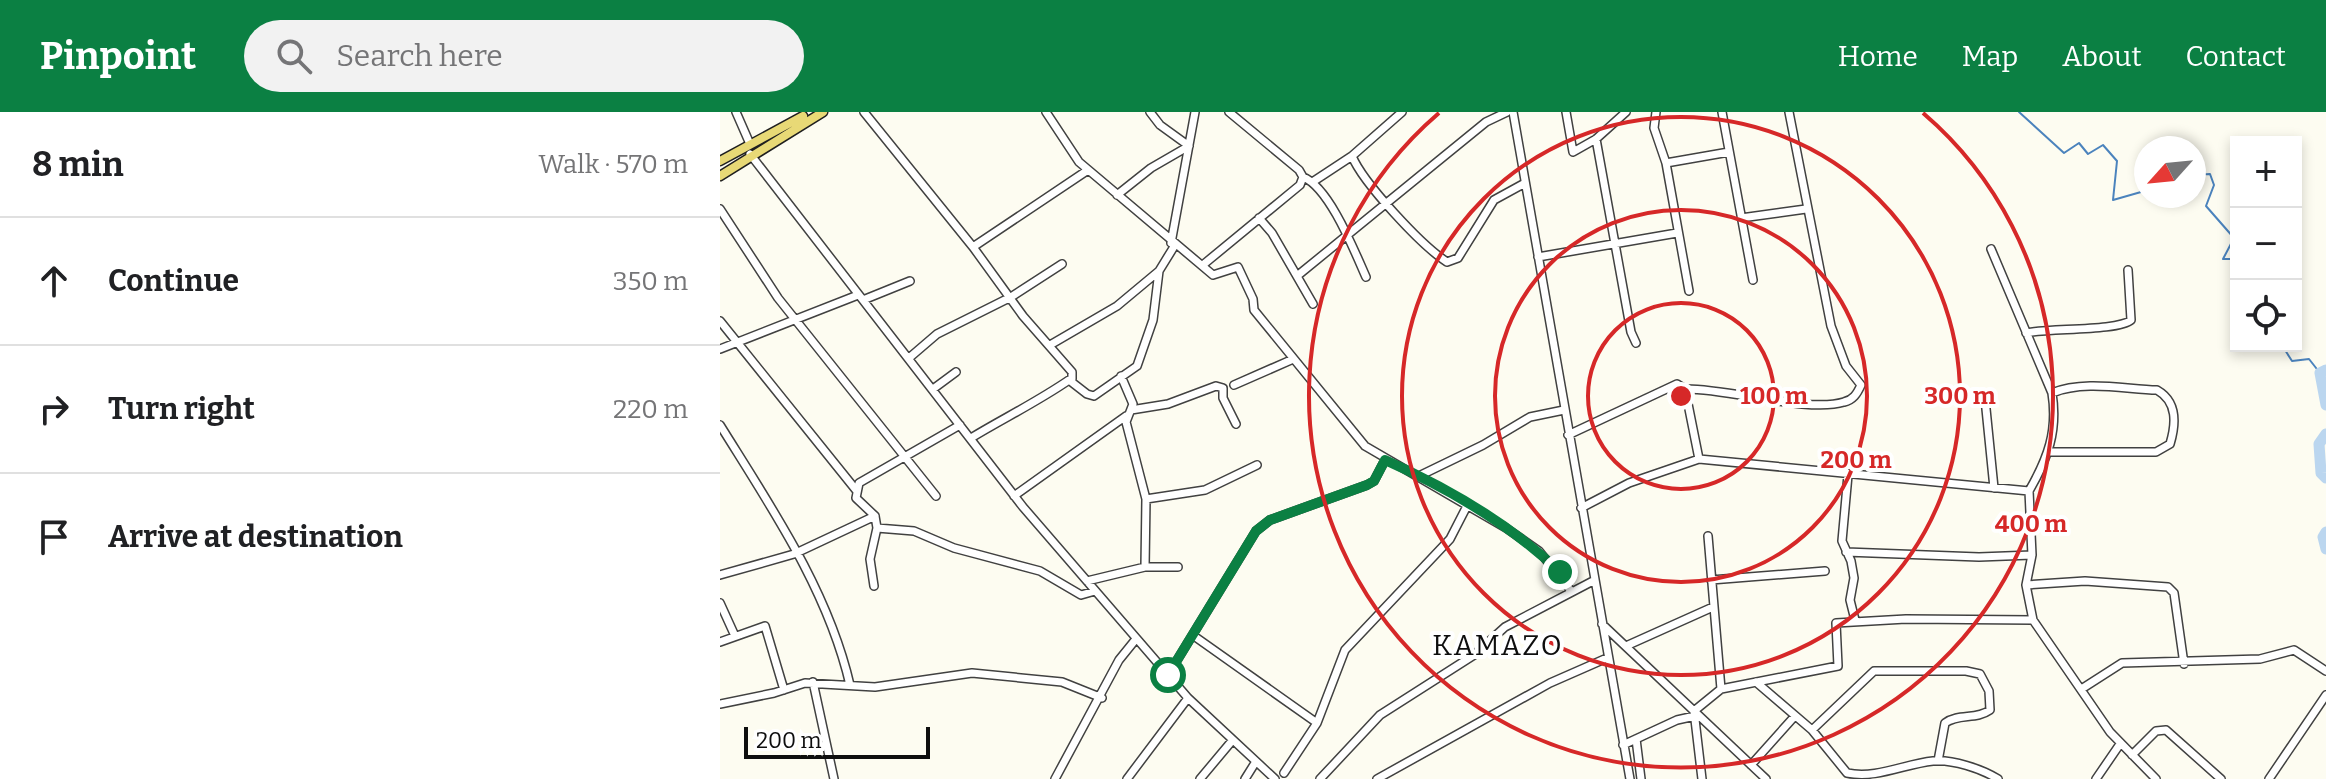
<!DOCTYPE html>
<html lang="en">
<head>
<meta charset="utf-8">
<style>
  body { margin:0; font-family:Bitter,serif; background:#f2f2f2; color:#202124 }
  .controls { position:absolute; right:24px; top:24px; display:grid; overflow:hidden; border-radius:0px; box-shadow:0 4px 12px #0003 }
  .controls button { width:72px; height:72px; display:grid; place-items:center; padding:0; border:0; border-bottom:2px solid #e0e0e0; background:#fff; color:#202124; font:40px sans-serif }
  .compass { position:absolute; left:1414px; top:24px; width:72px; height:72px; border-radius:50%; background:#fff; box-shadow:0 4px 12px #0003; rotate:243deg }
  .scale { position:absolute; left:24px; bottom:20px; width:186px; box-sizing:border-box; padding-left:8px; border:4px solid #0e0e0e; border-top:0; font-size:22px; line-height:28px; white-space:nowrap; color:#0e0e0e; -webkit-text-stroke:6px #fff; paint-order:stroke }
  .stop { position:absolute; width:24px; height:24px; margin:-18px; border:6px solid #0b8043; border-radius:50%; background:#fff }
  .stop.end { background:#0b8043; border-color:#fff; box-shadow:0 2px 8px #0008 }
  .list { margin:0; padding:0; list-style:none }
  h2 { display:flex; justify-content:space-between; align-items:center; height:104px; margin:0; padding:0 32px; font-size:34px }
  h2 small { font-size:26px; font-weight:400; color:#757577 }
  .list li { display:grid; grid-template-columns:52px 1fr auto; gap:24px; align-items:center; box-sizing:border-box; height:128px; padding:0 32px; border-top:2px solid #e0e0e0 }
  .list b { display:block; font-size:30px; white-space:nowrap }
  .list em { font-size:26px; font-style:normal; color:#757577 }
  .icon { flex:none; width:44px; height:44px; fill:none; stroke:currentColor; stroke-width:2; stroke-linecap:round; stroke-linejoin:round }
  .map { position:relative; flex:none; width:1606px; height:667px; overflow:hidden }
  header { display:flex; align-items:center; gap:48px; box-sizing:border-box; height:112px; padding:0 40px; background:#0b8043; color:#fff }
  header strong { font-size:38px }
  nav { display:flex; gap:44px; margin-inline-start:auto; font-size:28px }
  .search { width:560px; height:72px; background:#f2f2f2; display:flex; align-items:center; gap:20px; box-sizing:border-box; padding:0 28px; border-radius:44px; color:#757577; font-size:30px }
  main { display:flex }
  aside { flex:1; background:#fff }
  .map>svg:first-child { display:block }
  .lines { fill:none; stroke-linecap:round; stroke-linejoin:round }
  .stream { stroke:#4b83bd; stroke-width:2 }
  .river { stroke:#bbd6ef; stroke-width:11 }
  .minor-casing { stroke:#414141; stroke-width:10 }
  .major-casing { stroke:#1f1f1f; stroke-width:11 }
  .minor { stroke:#fff; stroke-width:7 }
  .major { stroke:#e8d976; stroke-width:8 }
  .route { stroke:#0b8043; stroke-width:10 }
  .ring { fill:none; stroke:#d62828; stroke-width:4 }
  .labels { text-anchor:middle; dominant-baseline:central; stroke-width:8; stroke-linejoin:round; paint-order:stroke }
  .quarter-label { font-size:28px; letter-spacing:2px; fill:#0e0e0e; stroke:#fff }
  .centre { fill:#d62828; stroke:#fff; stroke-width:4 }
  .ring-label { font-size:24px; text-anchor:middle; font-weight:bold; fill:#d62828; stroke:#fff; stroke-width:8; stroke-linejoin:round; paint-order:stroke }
</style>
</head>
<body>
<header>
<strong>Pinpoint</strong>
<div class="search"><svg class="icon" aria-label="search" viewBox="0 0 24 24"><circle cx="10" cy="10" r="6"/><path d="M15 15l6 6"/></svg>Search here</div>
<nav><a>Home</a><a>Map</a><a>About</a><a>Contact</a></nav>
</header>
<main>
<aside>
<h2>8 min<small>Walk · 570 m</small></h2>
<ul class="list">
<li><svg class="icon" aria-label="ahead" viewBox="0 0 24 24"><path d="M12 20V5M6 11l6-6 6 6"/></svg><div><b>Continue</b></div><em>350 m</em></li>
<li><svg class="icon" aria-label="right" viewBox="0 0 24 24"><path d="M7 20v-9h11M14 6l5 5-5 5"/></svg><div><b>Turn right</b></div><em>220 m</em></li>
<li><svg class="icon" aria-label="arrive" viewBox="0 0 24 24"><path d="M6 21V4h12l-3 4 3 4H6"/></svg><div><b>Arrive at destination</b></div></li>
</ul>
</aside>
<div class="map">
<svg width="1606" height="667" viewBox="0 0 1606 667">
  <rect width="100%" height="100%" fill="#fdfcf1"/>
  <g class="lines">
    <path class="stream" d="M1299,0l45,41 15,-10 9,11 15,-9 14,16 -4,39 28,-8 5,-14
      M1474,63l16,-1 4,11 -8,21 28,32 -11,21h13
      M1567,234l-2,4 7,11 17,-2 11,14"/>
    <path class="river" d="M1606,258l-6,3 6,32
      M1606,322l-7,10 2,29 5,5
      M1606,420l-3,5 3,12"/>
    <g class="minor-casing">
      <path id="minor" d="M16,0l14,32
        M144,0l109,135 50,69 49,56v7
        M326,0l33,50 134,113 25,-8 15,32 1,11 111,136 141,82 33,23 32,40
        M509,0l70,58 4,7c26,10 51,73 63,100
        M682,0l-50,44c11,27 70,90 95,106l11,-4 36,-58 31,-17
        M793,0l117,667
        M846,0l7,40 23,-13 30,-27
        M936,0l-2,16 12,35 23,128
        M1002,0l31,168
        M876,27l35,193 5,11
        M30,42l273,353 165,191 87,81
        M946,51l63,-11
        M594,69l38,-25
        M397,83l34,-27 38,-22 -29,-21 -10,-13
        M0,97l58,89 158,198
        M539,106l13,15 41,71
        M1021,106l65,-9
        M451,131l24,-131
        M253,135l115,-77
        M1271,137l61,144c6,38 -4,65 -23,98
        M818,145l139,-24
        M484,152l96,-79 3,-8
        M577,164l189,-154 21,-10
        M143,188l47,-19
        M0,209l136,169
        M1306,221c23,-5 93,-2 105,-13l-3,-50
        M330,233l67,-39 42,-35
        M0,237l138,-54
        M189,246l28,-24 74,-37 51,-33
        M401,264l12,28 -7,18 20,77 -1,68
        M514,273l57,-25
        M213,277l23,-17
        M965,277c42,-1 123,24 159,13 9,-2 13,-8 17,-17l-15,-19 -15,-40 -42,-214
        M1265,287l9,89
        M411,298l37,-6 48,-18 7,2v10l13,26
        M0,313c51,82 108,165 130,260
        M848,323l109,-51 8,5 14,70
        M251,326c33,-20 66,-36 98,-58l18,14 7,2 43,-30 16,-46 6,-49 16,-26
        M1329,340h107l14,-8c6,-20 8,-42 -13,-54 -33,-1 -73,-10 -105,3
        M1128,363l-6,66 9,20 3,17 -4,22 5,20
        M699,364l64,-31 47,-28 34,-7
        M294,384l112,-80
        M426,387l59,-9 52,-25
        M861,396l48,-25 70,-24 330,32 3,64 -6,30 7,35 77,112 46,47
        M155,404l-19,-18 3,-15 101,-58
        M1126,440l133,5 53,-2
        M0,463l74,-21 81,-38 2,12 37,3 40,17 86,23 41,24 14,-4
        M991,468l114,-9
        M367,469l58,-14h33
        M1306,473l59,-4 83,6 6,6 10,71
        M154,474l-4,-27 7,-31
        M0,491l15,33
        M882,512l164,155
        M474,524l123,87
        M0,530l45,-16 19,64
        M906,534l87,-39
        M448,563l88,-144 14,-11 97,-35 7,-4 11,-21
        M93,570l21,97
        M1036,570l56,48 35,43c30,6 57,-9 86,-12 19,-2 49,8 65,18
        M1363,576l39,-25 138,-4 34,-9 32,21
        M1001,577l117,-23 -2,-43 70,-4 127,1
        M0,592l54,-11 31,-10 70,4 97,-14 90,9 40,16
        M1092,618l62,-59h92l14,3 9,17 1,19c-14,10 -31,3 -45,13l-7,38
        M916,627l5,40
        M903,633l54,-25 18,-4
        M1412,643l24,-24 10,-1 55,49
        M1031,653l43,-48
        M564,661l33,-50 28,-73 105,-111 18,-35
        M335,667l64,-119 17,-21
        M407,667l61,-81
        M480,667l31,-37
        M525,667l10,-16
        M600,667l60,-64 94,-60 31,-28 88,-46
        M657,667l173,-96 57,-25
        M982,667l-8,-68 27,-22 -13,-153
        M1376,667l24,-35
        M1549,667l57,-84"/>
    </g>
    <g class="major-casing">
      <path id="major" d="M0,49l83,-45
        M0,64l103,-64"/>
    </g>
    <use href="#minor" class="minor"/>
    <use href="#major" class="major"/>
  </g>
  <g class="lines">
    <path class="route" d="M448,563l88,-144 14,-11 97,-35 7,-4 11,-21c63,28 125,64 175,112"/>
  </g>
  <g class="ring">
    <circle cx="961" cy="284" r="93"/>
    <circle cx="961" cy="284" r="186"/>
    <circle cx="961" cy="284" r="279"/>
    <path d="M1203 1A372 372 0 1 1 719 1"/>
  </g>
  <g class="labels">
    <g class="quarter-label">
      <text x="778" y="533">KAMAZO</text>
    </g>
  </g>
  <circle cx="961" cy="284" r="12" class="centre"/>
  <g class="ring-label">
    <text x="1054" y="292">100 m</text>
    <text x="1240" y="292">300 m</text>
    <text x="1136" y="356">200 m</text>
    <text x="1311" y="420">400 m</text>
  </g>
</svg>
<div class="controls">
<button>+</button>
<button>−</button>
<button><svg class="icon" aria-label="locate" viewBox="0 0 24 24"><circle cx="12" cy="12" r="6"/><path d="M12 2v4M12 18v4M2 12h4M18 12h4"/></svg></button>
</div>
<svg class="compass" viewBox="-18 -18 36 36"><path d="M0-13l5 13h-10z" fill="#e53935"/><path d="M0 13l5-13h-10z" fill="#757577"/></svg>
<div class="scale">200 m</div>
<div class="stop" style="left:448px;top:563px"></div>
<div class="stop end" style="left:840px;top:460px"></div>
</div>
</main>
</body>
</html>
